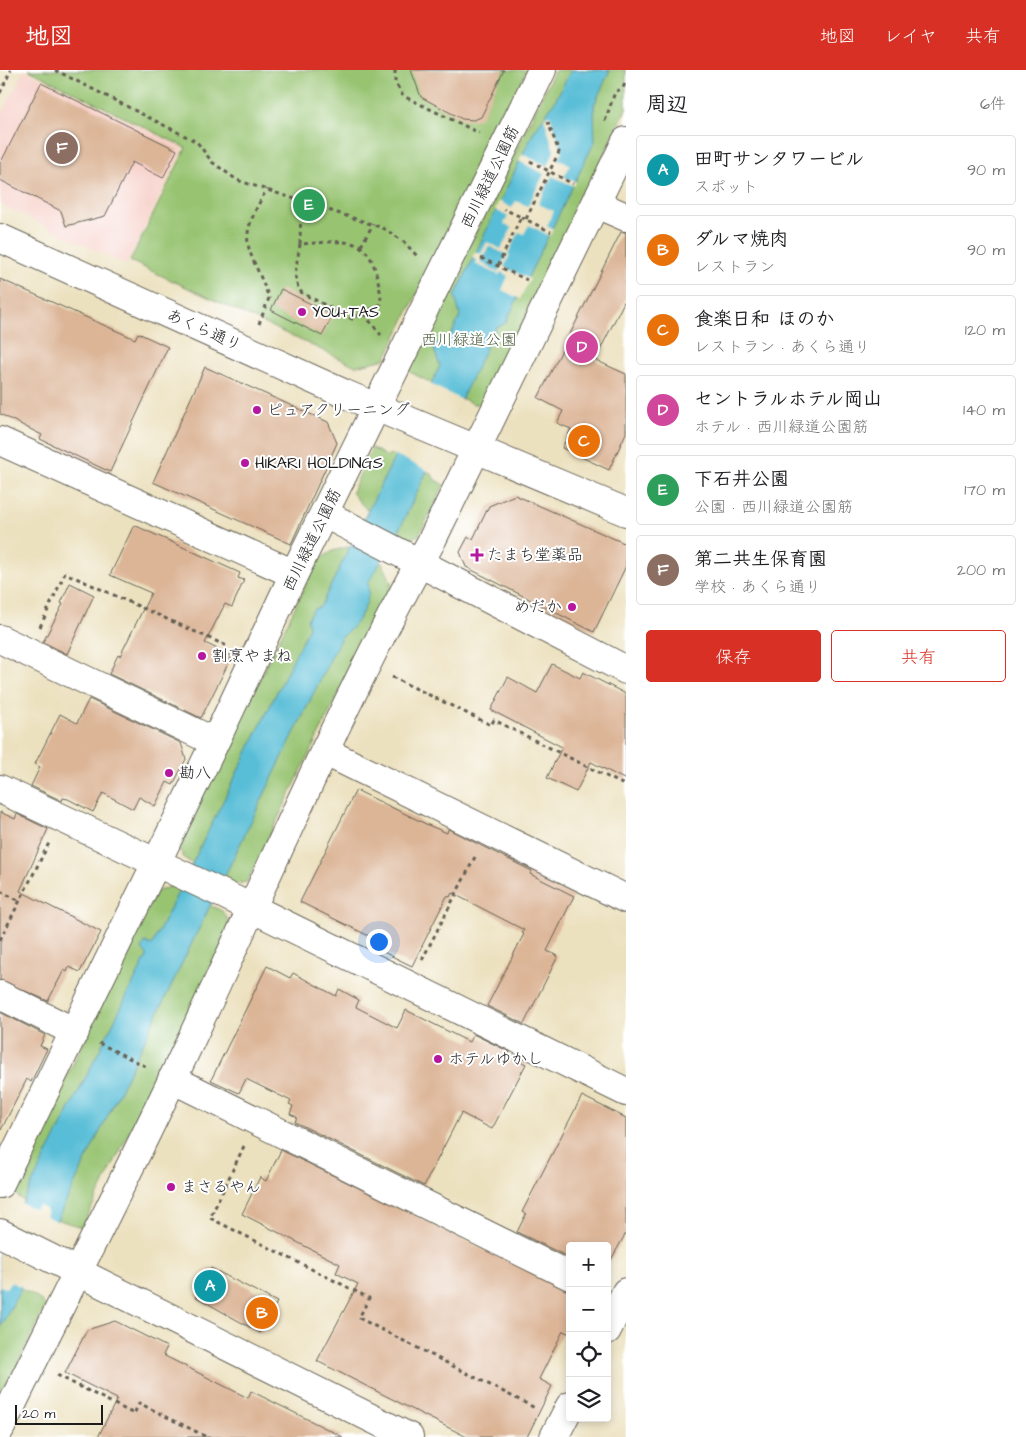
<!DOCTYPE html>
<html lang="ja">
<head>
<meta charset="utf-8">
<style>
  body { margin:0; font-family:"Architects Daughter","Klee One",sans-serif; background:#f6f6f6; color:#202124 }
  .controls { position:absolute; right:15px; bottom:15px; display:grid; overflow:hidden; border-radius:5px; box-shadow:0 2px 8px #0003 }
  .controls button { width:45px; height:45px; display:grid; place-items:center; padding:0; border:0; border-bottom:1px solid #e0e0e0; background:#fff; color:#202124; font:25px sans-serif }
  .scale { position:absolute; left:15px; bottom:12px; width:88px; box-sizing:border-box; padding-left:5px; border:2px solid #1c1c1c; border-top:0; font-size:14px; line-height:18px; white-space:nowrap; color:#1c1c1c; -webkit-text-stroke:4px #fff; paint-order:stroke }
  .you { position:absolute; left:378px; top:871px; width:18px; height:18px; margin:-12px; border:4px solid #fff; border-radius:50%; background:#1a73e8; box-shadow:0 0 0 8px #1a73e833 }
  .badge { display:grid; place-items:center; width:32px; height:32px; border-radius:50%; background:#d93025; color:#fff; font-size:16px; font-weight:700 }
  .pin { position:absolute; translate:-50% -50%; border:2px solid #fff; box-shadow:0 1px 5px #0006 }
  .list { margin:0; padding:0; list-style:none }
  h2 { display:flex; justify-content:space-between; align-items:center; height:65px; margin:0; padding:0 20px; font-size:21px }
  h2 small { font-size:16px; font-weight:400; color:#757577 }
  .list li { display:grid; grid-template-columns:32px 1fr auto; gap:15px; align-items:center; box-sizing:border-box; height:70px; margin:0 10px 10px; padding:0 10px; border:1px solid #e0e0e0; border-radius:5px }
  .list b { display:block; font-size:19px; white-space:nowrap }
  .list p { margin:0; font-size:16px; white-space:nowrap; color:#757577 }
  .list em { font-size:16px; font-style:normal; color:#757577 }
  .actions { display:flex; gap:10px; padding:15px 20px }
  .actions a { flex:1; padding:11px 0; border:1px solid #d93025; border-radius:5px; text-align:center; font-size:18px; color:#d93025 }
  .actions .main { background:#d93025; color:#fff }
  .icon { flex:none; width:28px; height:28px; fill:none; stroke:currentColor; stroke-width:2; stroke-linecap:round; stroke-linejoin:round }
  .map { position:relative; flex:none; width:626px; height:1367px; overflow:hidden }
  header { display:flex; align-items:center; gap:30px; box-sizing:border-box; height:70px; padding:0 25px; background:#d93025; color:#fff }
  header strong { font-size:24px }
  nav { display:flex; gap:28px; margin-inline-start:auto; font-size:18px }
  main { display:flex }
  aside { flex:1; background:#fff }
  .map>svg:first-child { display:block }
  .built { fill:#f7d0c9 }
  .green { fill:#98c472; stroke:#5a7047 }
  .water { fill:#59bed7; stroke:#3a6d7a }
  .pier { fill:#ece1bf; fill-rule:evenodd }
  .building { fill:#dcb597 }
  .lines { fill:none; stroke-linecap:round; stroke-linejoin:round }
  .minor-casing { stroke:#656155; stroke-width:30 }
  .tertiary-casing { stroke:#656155; stroke-width:30 }
  .path { stroke:#656155; stroke-width:3; stroke-dasharray:4 4; stroke-linecap:butt }
  .minor { stroke:#fff; stroke-width:28 }
  .tertiary { stroke:#fff; stroke-width:28 }
  .poi-dot { fill:#b5179e; stroke:#fff; stroke-width:2 }
  .labels { text-anchor:middle; dominant-baseline:central; stroke-width:4; stroke-linejoin:round; paint-order:stroke }
  .street-label { font-size:16px; fill:#1c1c1c; stroke:#fff }
  .poi-label { font-size:16px; fill:#1c1c1c; stroke:#fff; text-anchor:start }
  .park-label { font-size:16px; fill:#4e5f3e; stroke:#fff }
</style>
</head>
<body>
<header>
<strong>地図</strong>
<nav><a>地図</a><a>レイヤ</a><a>共有</a></nav>
</header>
<main>
<div class="map">
<svg width="626" height="1367" viewBox="0 0 626 1367">
  <rect width="100%" height="100%" fill="#fff"/>
  <filter id="ink" filterUnits="userSpaceOnUse"><feTurbulence type="fractalNoise" baseFrequency=".02" numOctaves="2"/><feDisplacementMap in="SourceGraphic" scale="10" xChannelSelector="R" yChannelSelector="G"/><feConvolveMatrix kernelMatrix="1 2 1 2 8 2 1 2 1" color-interpolation-filters="sRGB"/></filter>
  <filter id="wash" filterUnits="userSpaceOnUse"><feTurbulence type="fractalNoise" baseFrequency=".0096" numOctaves="4" result="noise"/><feDisplacementMap in="SourceGraphic" scale="20" xChannelSelector="R" yChannelSelector="G"/><feGaussianBlur stdDeviation="1.12" result="paint"/><feColorMatrix in="noise" values="0 0 0 0 0 0 0 0 0 0 0 0 0 0 0 0 0 1.4 0 .05"/><feComposite in="paint" operator="in"/></filter>
  <g filter="url(#wash)">
    <rect width="100%" height="100%" fill="#ece1bf"/>
    <path class="built" d="M24,0l159,78 -57,117 -126,-61v-85z"/>
    <path class="green" d="M29,0h498l-142,289 -29,7 -226,-105 56,-113z
      M555,0h71v39l-143,295h-10l-65,-33z
      M372,378l16,9 2,-3 42,20 2,5 10,6 -25,50 -9,4c-15,-3 -50,-33 -58,-47z
      M348,477l35,17 9,20 -145,298 -12,2 -42,-20 -9,-6 -6,-12 140,-286 15,-9z
      M171,816l51,25 5,7 3,13 -148,296c-26,-7 -52,-16 -70,-37l144,-298z
      M0,1208l35,18 11,10 -46,94z"/>
    <path class="water" d="M571,0h39l-16,35 1,36 -90,183 -9,3 -99,207 -29,49c4,18 -11,44 -27,54l-284,583 -57,108v-81l147,-291 -5,-7 3,-7 7,3 157,-318 -2,-7 6,-11 7,-2 120,-241 -7,-19 3,-6 10,5 14,-30 -5,-20 78,-163 22,-32z"/>
    <path class="pier" d="M550,45l12,36 -4,8 12,6 -6,12 12,5 -2,4 -22,-10 -14,28 16,7 -7,15 6,3 -3,7 -21,-11 -5,9 -5,-2 -11,22 2,1 -6,12 26,12 -10,20 -18,-9 6,-14 -7,-4 -2,3 -23,-11 1,-4 -5,-2 3,-6 6,2 6,-12 14,7 11,-21 -8,-4 4,-8 -13,-6 4,-9 13,7 4,-7 12,5 16,-32 -25,-13 3,-7 26,12 6,-15 -10,-34zM489,176l18,9 -9,17 -18,-10z
      M428,313l34,17 -34,71 -34,-17z
      M21,1133l13,6 5,-4 7,4v7l12,6 -34,66 -13,-6 -5,6 -6,-2v-43z"/>
    <g id="blocks">
      <path class="building" d="M411,0h93l-23,47 -7,3 -12,-1 -41,-22z
        M41,13l136,67 -14,28 -31,-16 -27,54 -39,10 -5,-15 -61,-31v-16z
        M621,162h5v66l-31,62 31,14v59l-17,37 -47,-22 9,-19 -14,-6 6,-12 -25,-13z
        M0,209l135,60 3,-6 30,14 -58,125 -70,-33 2,-4 -42,-21z
        M281,219l52,26 -11,21 -51,-26z
        M205,297l123,55 9,21 -46,101 -138,-62z
        M515,425l111,49v22l-32,66 -128,-65 -6,-15 8,-15 5,2 16,-33z
        M134,455l106,48 -2,5 6,2 -12,27 -7,-3 -20,39 27,13 -31,62 -92,-44 9,-19 2,1 31,-63 -41,-18z
        M70,513l24,12 -27,59 -24,-12 20,-38 -2,-1z
        M552,594l28,14 3,-6 43,22v86l-35,-18 -15,30 -29,-14 15,-31 -71,-37 17,-33 29,16z
        M89,629l92,44 5,16 -13,26 -6,-3 -12,24 -16,-9 -6,12 -30,-16 -10,19 -25,-13 -5,-1 -1,3 -31,-15 9,-19 -5,-3 25,-50 17,9z
        M356,720l72,35 19,8 1,-4 84,42 -2,3 44,22 -27,55 11,5 -34,68 -37,-18 37,-72 -2,-1 2,-3 -72,-37 -2,4 -3,-1 -35,70 -45,-22 4,-7 -71,-35z
        M0,742l15,7 2,-5 31,15 -28,62 81,41 -21,40 -11,-5 -2,5 -3,-2 -16,31 -48,-21z
        M267,896l23,12 3,-5 43,23 3,-7 20,11 -3,7 41,21 9,-18 63,32 4,-8 37,18 -2,3 18,9 -34,65 -31,-16 -37,73 -129,-64 2,-5 -7,-3 3,-8 -4,-2 2,-3 -45,-22 -7,14 -28,-13z
        M0,942l45,23 -5,11 7,3 -16,33 -4,-3 -27,53z
        M582,1026l44,22v115l-19,34v-21h-37v12l-53,-26 9,-18 -4,-2z
        M281,1080l289,141v43l-7,-3 -24,48 13,7 -25,51h-60l-150,-76 41,-77 -22,-11 4,-9 -98,-50 18,-37 6,4z
        M211,1198l66,34 -17,31 -64,-36z
        M115,1251l52,26 -4,8 85,43 3,-7 92,46h-245l19,-38 -52,-26 22,-43z"/>
    </g>
  </g>
  <g filter="url(#ink)">
    <use href="#blocks" fill-opacity="0" stroke="#656155" stroke-width="1"/>
    <g class="lines">
      <g class="minor-casing">
        <path id="minor" d="M596,134l30,13
          M0,371l294,133
          M325,444l301,156
          M0,569l215,103
          M326,682l300,147
          M0,719l223,105 403,198
          M0,925l75,37
          M172,1009l398,197
          M0,1114l215,-442 79,-168 248,-504
          M0,1163l409,204
          M607,1260l19,-38
          M0,1359c57,-118 117,-233 173,-351 85,-179 162,-363 258,-536l195,-401
          M554,1367l16,-31"/>
      </g>
      <g class="tertiary-casing">
        <path id="tertiary" d="M0,168l345,156 281,118"/>
      </g>
      <path class="path" d="M55,0l142,72 15,20 25,18 146,48 21,14 15,16
        M395,0v12l8,14 76,37
        M0,23l11,-23
        M605,51l10,-29 8,-4 3,-7
        M530,91l43,23
        M521,147l30,15
        M526,149l33,-67 -11,-30
        M300,174c-2,17 -10,36 2,49l50,26 29,-15c0,-11 -2,-20 -5,-31 -10,-42 -40,-30 -76,-29l1,-44
        M361,176l12,-22
        M481,188l46,22
        M498,196l23,-49 -17,-8
        M364,244l17,21
        M259,254l10,-26c-20,-55 -35,-52 -2,-109
        M40,557l25,-54 164,74
        M392,607l99,48 3,-5 132,66
        M0,821l20,10
        M0,870l49,-97
        M422,890l53,-103
        M99,973l48,24
        M244,1076l-34,72 159,80 -10,20 178,91
        M57,1305l77,39 5,-11 68,34"/>
      <use href="#minor" class="minor"/>
      <use href="#tertiary" class="tertiary"/>
    </g>
  </g>
  <g class="poi-dot">
    <circle cx="302" cy="242" r="5"/>
    <circle cx="257" cy="340" r="5"/>
    <circle cx="245" cy="393" r="5"/>
    <path d="M474.5 477.5h5v5h5v5h-5v5h-5v-5h-5v-5h5z"/>
    <circle cx="572" cy="537" r="5"/>
    <circle cx="202" cy="586" r="5"/>
    <circle cx="169" cy="703" r="5"/>
    <circle cx="438" cy="989" r="5"/>
    <circle cx="171" cy="1117" r="5"/>
  </g>
  <g class="labels">
    <g class="street-label">
      <text transform="translate(490 107) rotate(-64)">西川緑道公園筋</text>
      <text transform="translate(204 260) rotate(24)">あくら通り</text>
      <text transform="translate(312 470) rotate(-64)">西川緑道公園筋</text>
    </g>
    <g class="poi-label">
      <text x="312" y="242">YOU+TAS</text>
      <text x="267" y="340">ピュアクリーニング</text>
      <text x="255" y="393">HIKARI HOLDINGS</text>
      <text x="487" y="485">たまち堂薬品</text>
      <text x="562" y="537" text-anchor="end">めだか</text>
      <text x="212" y="586">割烹やまね</text>
      <text x="179" y="703">勘八</text>
      <text x="448" y="989">ホテルゆかし</text>
      <text x="181" y="1117">まさるやん</text>
    </g>
    <g class="park-label">
      <text x="469" y="270">西川緑道公園</text>
    </g>
  </g>
</svg>
<div class="controls">
<button>+</button>
<button>−</button>
<button><svg class="icon" aria-label="locate" viewBox="0 0 24 24"><circle cx="12" cy="12" r="6"/><path d="M12 2v4M12 18v4M2 12h4M18 12h4"/></svg></button>
<button><svg class="icon" aria-label="layers" viewBox="0 0 24 24"><path d="M12 4l9 5-9 5-9-5zM3 14l9 5 9-5"/></svg></button>
</div>
<div class="scale">20 m</div>
<div class="you"></div>
<div class="pin badge" style="left:210px;top:1216px;background:#0f9aa8">A</div>
<div class="pin badge" style="left:262px;top:1243px;background:#e8710a">B</div>
<div class="pin badge" style="left:584px;top:371px;background:#e8710a">C</div>
<div class="pin badge" style="left:582px;top:277px;background:#d1479c">D</div>
<div class="pin badge" style="left:309px;top:135px;background:#2e9e5b">E</div>
<div class="pin badge" style="left:62px;top:78px;background:#8d6e63">F</div>
</div>
<aside>
<h2>周辺<small>6件</small></h2>
<ul class="list">
<li><span class="badge" style="background:#0f9aa8">A</span><div><b>田町サンタワービル</b><p>スポット</p></div><em>90 m</em></li>
<li><span class="badge" style="background:#e8710a">B</span><div><b>ダルマ焼肉</b><p>レストラン</p></div><em>90 m</em></li>
<li><span class="badge" style="background:#e8710a">C</span><div><b>食楽日和 ほのか</b><p>レストラン · あくら通り</p></div><em>120 m</em></li>
<li><span class="badge" style="background:#d1479c">D</span><div><b>セントラルホテル岡山</b><p>ホテル · 西川緑道公園筋</p></div><em>140 m</em></li>
<li><span class="badge" style="background:#2e9e5b">E</span><div><b>下石井公園</b><p>公園 · 西川緑道公園筋</p></div><em>170 m</em></li>
<li><span class="badge" style="background:#8d6e63">F</span><div><b>第二共生保育園</b><p>学校 · あくら通り</p></div><em>200 m</em></li>
</ul>
<div class="actions"><a class="main">保存</a><a>共有</a></div>
</aside>
</main>
</body>
</html>
